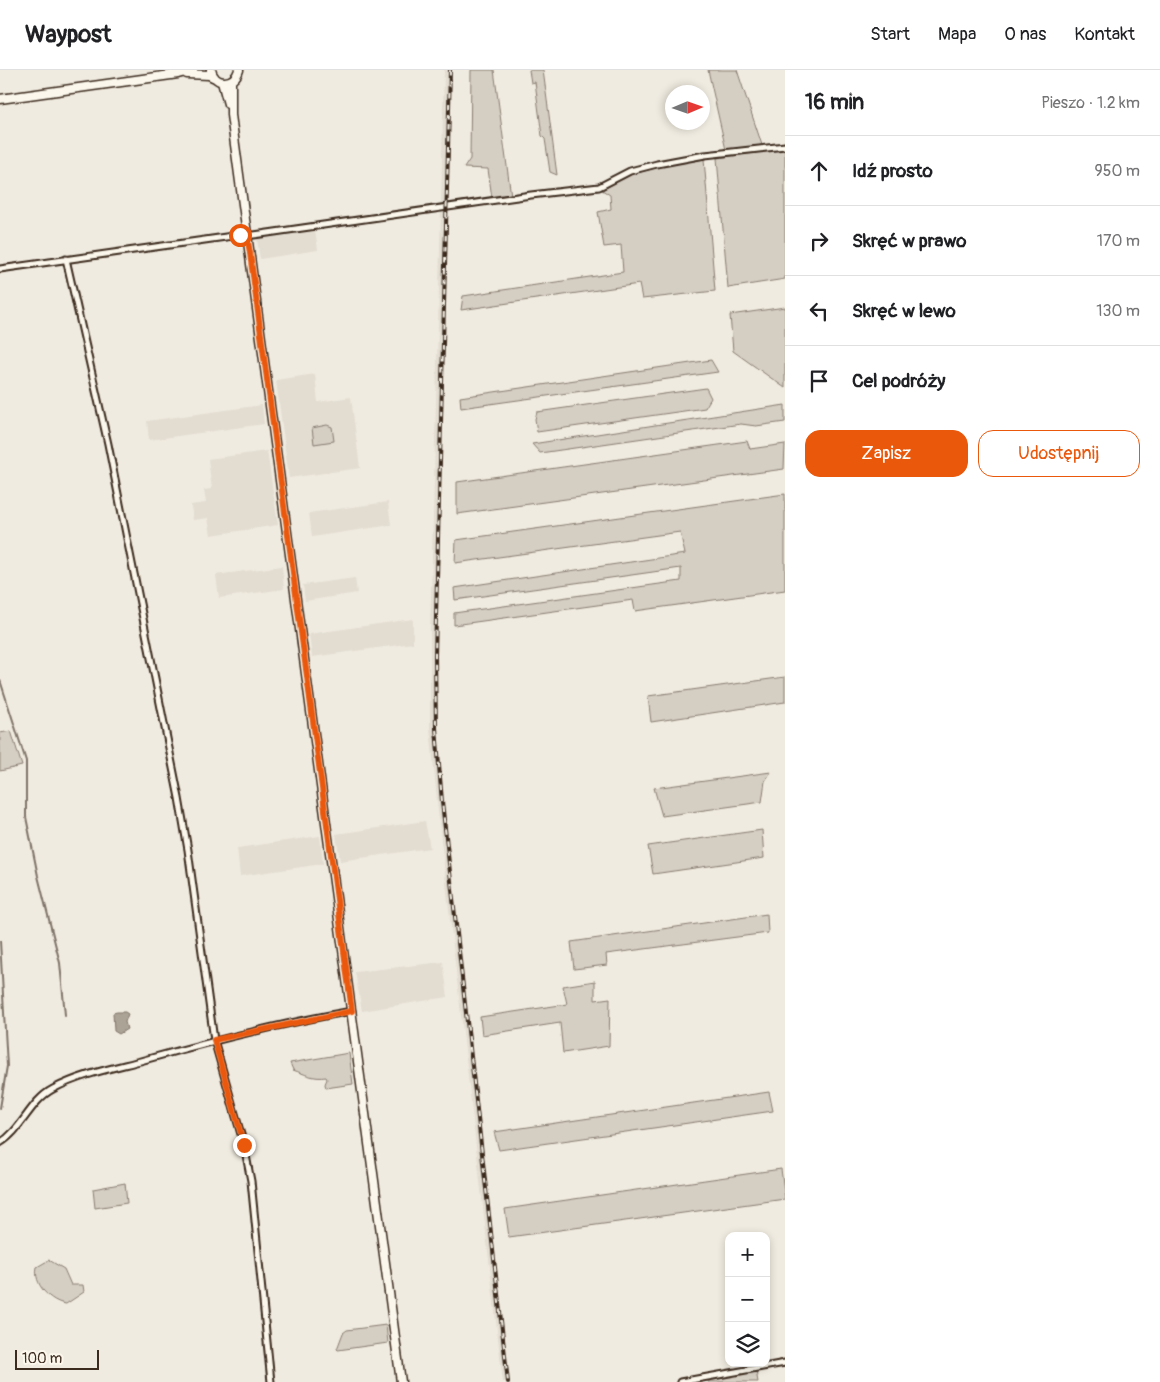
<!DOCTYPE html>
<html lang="pl">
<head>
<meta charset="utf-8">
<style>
  body { margin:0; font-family:Pangolin,sans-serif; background:#f6f6f6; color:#202124 }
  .controls { position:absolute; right:15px; bottom:15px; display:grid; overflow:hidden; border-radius:10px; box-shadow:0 2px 8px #0003 }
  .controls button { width:45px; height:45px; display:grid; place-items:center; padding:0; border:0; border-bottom:1px solid #e0e0e0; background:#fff; color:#202124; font:25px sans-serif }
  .compass { position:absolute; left:665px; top:15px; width:45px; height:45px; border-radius:50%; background:#fff; box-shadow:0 2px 8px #0003; rotate:88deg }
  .scale { position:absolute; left:15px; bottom:12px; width:84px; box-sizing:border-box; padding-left:5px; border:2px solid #3b2a1e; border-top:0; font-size:14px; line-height:18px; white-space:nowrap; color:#3b2a1e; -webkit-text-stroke:4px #fbf7ec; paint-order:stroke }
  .stop { position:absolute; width:15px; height:15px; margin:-11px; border:4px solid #ea580c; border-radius:50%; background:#fff }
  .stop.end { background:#ea580c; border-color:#fff; box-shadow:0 1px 5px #0008 }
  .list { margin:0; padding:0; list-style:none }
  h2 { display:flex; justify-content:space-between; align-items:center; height:65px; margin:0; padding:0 20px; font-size:21px }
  h2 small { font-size:16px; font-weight:400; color:#757577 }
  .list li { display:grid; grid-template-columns:32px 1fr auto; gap:15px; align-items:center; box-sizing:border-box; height:70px; padding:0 20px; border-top:1px solid #e0e0e0 }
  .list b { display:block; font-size:19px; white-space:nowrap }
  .list em { font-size:16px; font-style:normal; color:#757577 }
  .actions { display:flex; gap:10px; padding:15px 20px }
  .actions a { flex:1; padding:11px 0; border:1px solid #ea580c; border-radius:15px; text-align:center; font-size:18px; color:#ea580c }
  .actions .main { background:#ea580c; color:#fff }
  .icon { flex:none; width:28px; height:28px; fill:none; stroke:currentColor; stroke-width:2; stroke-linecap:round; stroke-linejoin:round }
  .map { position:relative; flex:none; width:785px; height:1312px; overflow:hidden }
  header { display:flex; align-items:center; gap:30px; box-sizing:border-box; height:70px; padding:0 25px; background:#fff; border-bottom:1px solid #e0e0e0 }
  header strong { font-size:24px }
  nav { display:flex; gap:28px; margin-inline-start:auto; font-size:18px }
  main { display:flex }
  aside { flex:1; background:#fff }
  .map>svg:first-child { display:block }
  .built { fill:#e2dcd1 }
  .green { fill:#d5cec3; stroke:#887c70 }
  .water { fill:#aca397; stroke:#7f7367 }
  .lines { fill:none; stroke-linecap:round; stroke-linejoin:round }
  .stream { stroke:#7f7367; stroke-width:2 }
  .minor-casing { stroke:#3b2a1e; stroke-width:9 }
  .secondary-casing { stroke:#3b2a1e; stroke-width:11 }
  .minor { stroke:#fbf7ec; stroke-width:5 }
  .secondary { stroke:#fbf7ec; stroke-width:8 }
  .rail-casing { stroke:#3b2a1e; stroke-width:4 }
  .rail { stroke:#fbf7ec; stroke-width:2; stroke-dasharray:5.5; stroke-linecap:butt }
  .route { stroke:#ea580c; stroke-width:6 }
</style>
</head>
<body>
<header>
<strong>Waypost</strong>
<nav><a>Start</a><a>Mapa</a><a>O nas</a><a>Kontakt</a></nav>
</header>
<main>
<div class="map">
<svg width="785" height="1312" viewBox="0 0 785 1312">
  <rect width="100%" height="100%" fill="#f0ebe0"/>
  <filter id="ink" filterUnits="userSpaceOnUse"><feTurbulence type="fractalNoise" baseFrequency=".02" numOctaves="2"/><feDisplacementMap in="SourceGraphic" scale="10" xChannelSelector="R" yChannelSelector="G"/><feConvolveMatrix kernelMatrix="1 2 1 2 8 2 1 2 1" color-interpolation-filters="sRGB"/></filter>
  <g filter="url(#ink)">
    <path class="built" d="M444,0h7l-3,135 -7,1z
      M448,139l-12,448 3,93 70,632h-6l-63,-551 -10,-104v-94l11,-423z
      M315,160l3,20 -58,9 -3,-21z
      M315,304l3,28 33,-5 9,71 -71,10 -13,-98z
      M262,335l2,19 -115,16 -2,-19z
      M267,381l11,74 -67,10 -3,-17 -15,2 -2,-15 15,-2 -2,-13 8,-1 -4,-30z
      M388,432l3,23 -79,12 -3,-24z
      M282,496l2,23 -65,9 -3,-23z
      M355,508l2,15 -52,8 -2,-16z
      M413,549v24l-101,14 -3,-23z
      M425,751l5,27 -90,13 -4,-27z
      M320,766l3,28 -83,12 -3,-28z
      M443,892l5,35 -86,14 -7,-39z"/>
    <path class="green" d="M471,0h23l17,126 -19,2 -4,-29 -24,-1 6,-9z
      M529,0h14l14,105 -7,-3 -5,-33 -3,-3 -7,-54 -4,1z
      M708,0h29l25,75 -36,5z
      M785,79v130l-57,9 -11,-130z
      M704,89l11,132 -73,8 -3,-15 -178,26 2,-14 160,-24 -2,-27 -17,2 -6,-35 13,-3 -1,-14 -8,-5 27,-15 30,-8z
      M785,237v81l-52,-37 -3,-36z
      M711,290l7,12 -257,36 -1,-11z
      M706,318l5,10 -6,10 -168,24 -2,-13 2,-7z
      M785,335v17l-29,4 -15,-2 -201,29 -8,-9z
      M327,355l5,2 2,14 -20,3 -2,-16z
      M747,371l3,8 35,-5 -1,25 -327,45v-32z
      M785,424v96l-150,21 -2,-11 -179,25v-12l227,-32v-13l-226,32 -1,-12 231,-34 -5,-22 -225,31 1,-23z
      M785,607v25l-134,20 -3,-26z
      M11,661l11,35 -22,5v-38z
      M771,702l-6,9 -3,21 -100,14 -8,-28z
      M762,760l2,28 -111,16 -5,-28z
      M767,844l1,19 -162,21 1,11 -33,4 -3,-27z
      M595,911v19l15,-2 -1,48 -46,7 -3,-30 -78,12 -2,-18 87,-13 -4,-18z
      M349,983l4,31 -27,4 -1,-4 2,-5 -1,-2c-13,2 -21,-3 -33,-7l-3,-7z
      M769,1022l4,19 -274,39 -5,-18z
      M781,1099l4,30 -276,38 -4,-28z
      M125,1113l2,20 -32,5 -2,-19z
      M49,1190l15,9 7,16h12l1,7 -18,12c-16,-2 -33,-20 -29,-37z
      M386,1255l2,18 -50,7 -1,-1 6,-16 4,-3z
      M756,1301l2,11h-50v-1z"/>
    <path class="water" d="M117,942h8l3,2 -3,8 2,7 -8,5 -5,-3 -1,-18z"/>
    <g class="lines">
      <path class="stream" d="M0,610l26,81v56l12,59 22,87 5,52
        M0,871l7,125 -7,42"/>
      <g class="minor-casing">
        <path id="minor" d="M66,189l42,185 71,354 9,52 26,190 30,105 7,36 20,201
          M0,199l240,-34h14l277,-40 68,-8 31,-16 27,-7 48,-9 80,-9
          M0,1073c22,-13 30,-42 53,-54 28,-15 61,-21 91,-29 68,-19 138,-37 208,-49
          M680,1312l105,-19"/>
      </g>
      <g class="secondary-casing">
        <path id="secondary" d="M211,0c4,16 23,16 28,0
          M187,4l22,1 4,2
          M231,11v34l170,1267
          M222,12l6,22
          M0,29l178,-25 15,-4"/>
      </g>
      <use href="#minor" class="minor"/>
      <use href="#secondary" class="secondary"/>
      <g class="rail-casing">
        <path id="rail" d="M450,0l-15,586 1,72 6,74 66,580"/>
      </g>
      <use href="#rail" class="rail"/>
    </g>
  </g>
  <g class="lines" filter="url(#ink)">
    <path class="route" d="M240,165h7l3,18 102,758 -138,29 30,105"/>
  </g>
</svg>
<div class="controls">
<button>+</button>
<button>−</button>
<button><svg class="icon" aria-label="layers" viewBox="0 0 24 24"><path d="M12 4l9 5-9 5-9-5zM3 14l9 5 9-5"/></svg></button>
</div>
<svg class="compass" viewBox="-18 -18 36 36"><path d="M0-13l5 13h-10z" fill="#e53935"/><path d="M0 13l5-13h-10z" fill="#757577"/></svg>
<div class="scale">100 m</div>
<div class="stop" style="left:240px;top:165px"></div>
<div class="stop end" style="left:244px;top:1075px"></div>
</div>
<aside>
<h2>16 min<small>Pieszo · 1.2 km</small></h2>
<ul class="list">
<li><svg class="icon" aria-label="ahead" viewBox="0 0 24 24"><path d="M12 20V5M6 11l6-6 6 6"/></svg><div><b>Idź prosto</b></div><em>950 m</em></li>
<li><svg class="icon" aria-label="right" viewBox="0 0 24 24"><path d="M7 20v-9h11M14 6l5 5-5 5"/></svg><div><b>Skręć w prawo</b></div><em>170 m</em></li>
<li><svg class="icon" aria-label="left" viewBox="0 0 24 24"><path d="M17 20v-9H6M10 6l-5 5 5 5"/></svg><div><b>Skręć w lewo</b></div><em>130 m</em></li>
<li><svg class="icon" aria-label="arrive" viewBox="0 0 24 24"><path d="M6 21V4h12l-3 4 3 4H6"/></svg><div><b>Cel podróży</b></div></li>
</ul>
<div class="actions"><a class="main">Zapisz</a><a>Udostępnij</a></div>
</aside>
</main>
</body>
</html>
